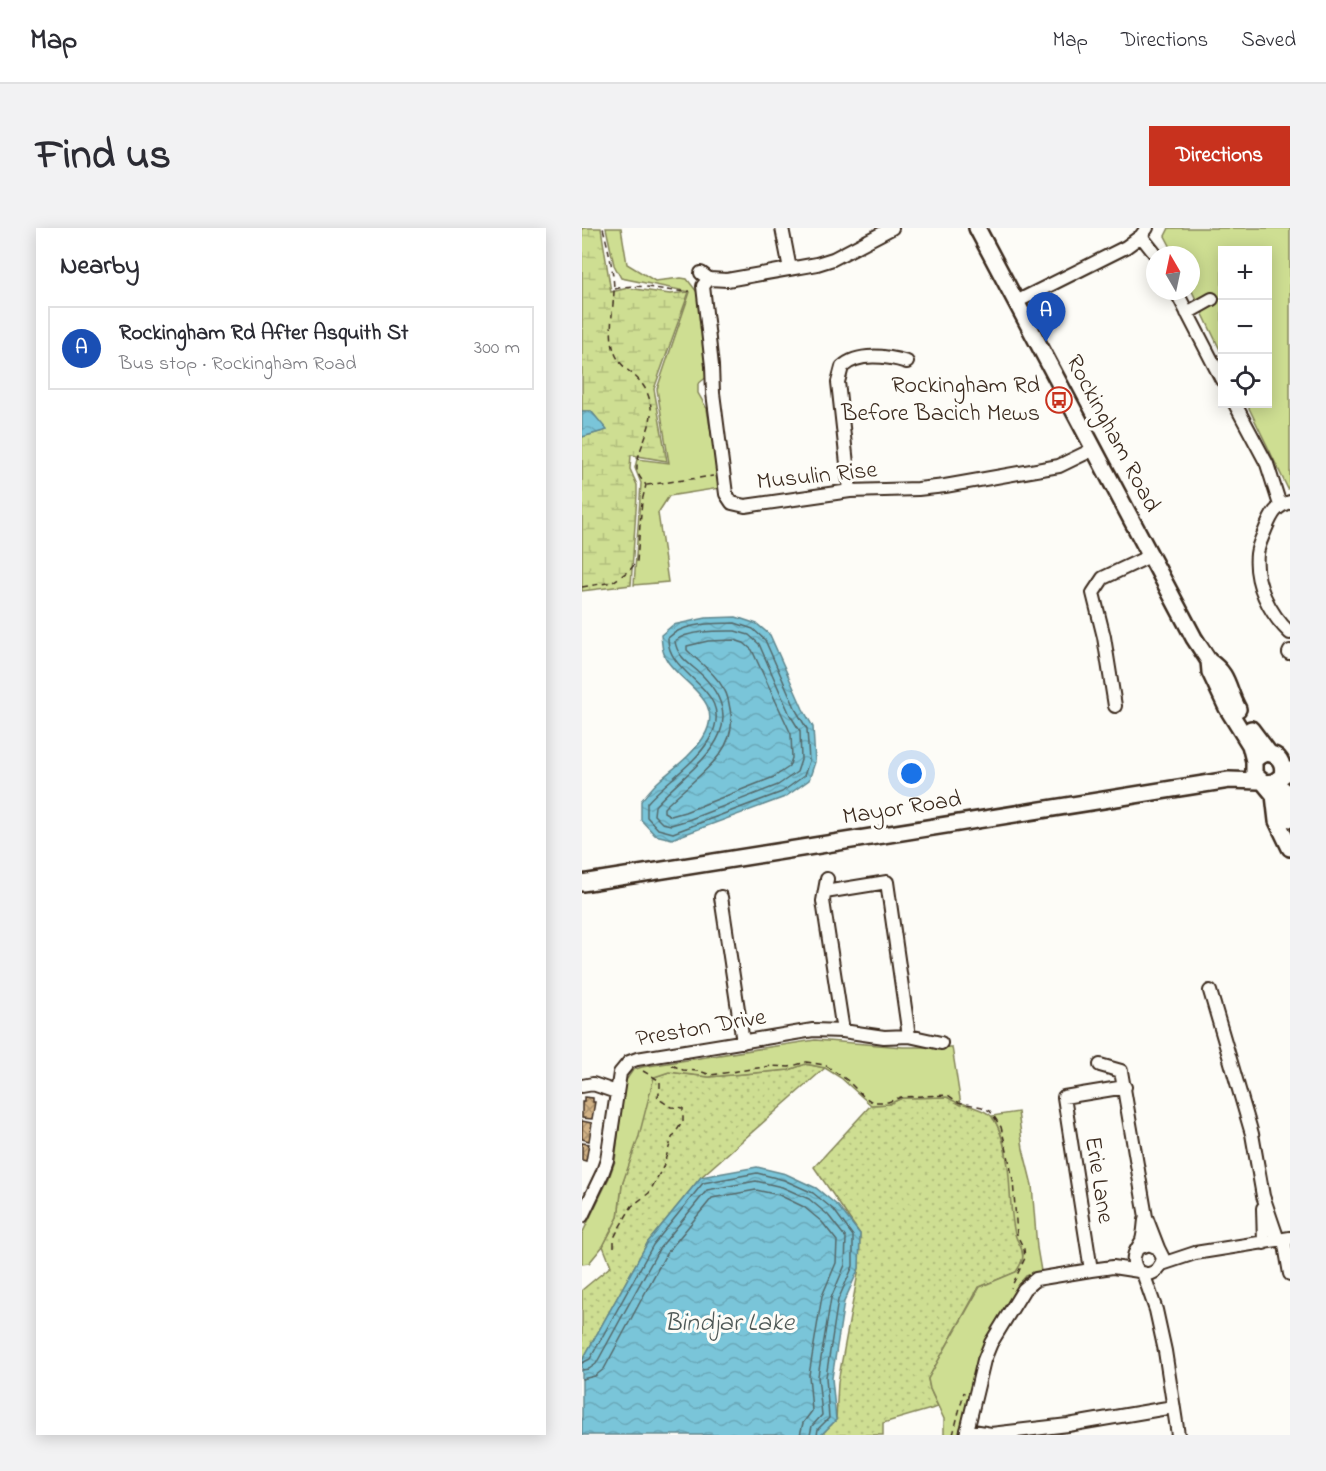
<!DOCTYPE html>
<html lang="en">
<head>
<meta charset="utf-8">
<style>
  body { margin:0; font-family:"Indie Flower",sans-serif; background:#f2f2f3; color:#2b2b33 }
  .controls { position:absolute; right:18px; top:18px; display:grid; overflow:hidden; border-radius:0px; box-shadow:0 3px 15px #0003 }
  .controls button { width:54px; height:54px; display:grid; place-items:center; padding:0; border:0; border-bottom:2px solid #e1e1e2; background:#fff; color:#2b2b33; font:30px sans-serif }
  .compass { position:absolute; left:564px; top:18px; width:54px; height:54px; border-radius:50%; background:#fff; box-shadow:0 3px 15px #0003; rotate:351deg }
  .you { position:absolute; left:330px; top:546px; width:21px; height:21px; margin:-15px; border:4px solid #fff; border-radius:50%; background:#1a73e8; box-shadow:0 0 0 9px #1a73e833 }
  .badge { display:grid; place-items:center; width:39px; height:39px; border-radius:50%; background:#c8321e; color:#fff; font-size:20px; font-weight:700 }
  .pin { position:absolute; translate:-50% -50px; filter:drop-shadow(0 2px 3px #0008) }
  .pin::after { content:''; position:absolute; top:32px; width:21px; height:18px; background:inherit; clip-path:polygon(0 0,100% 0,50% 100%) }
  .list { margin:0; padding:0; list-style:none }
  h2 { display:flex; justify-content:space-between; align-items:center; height:78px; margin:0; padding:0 24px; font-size:26px }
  h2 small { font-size:20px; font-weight:400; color:#7c7c81 }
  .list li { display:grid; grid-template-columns:39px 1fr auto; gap:18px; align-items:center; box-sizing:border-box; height:84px; margin:0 12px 12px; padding:0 12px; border:2px solid #e1e1e2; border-radius:0px }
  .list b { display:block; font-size:22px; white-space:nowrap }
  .list p { margin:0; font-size:20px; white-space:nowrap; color:#7c7c81 }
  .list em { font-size:20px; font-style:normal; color:#7c7c81 }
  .icon { flex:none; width:33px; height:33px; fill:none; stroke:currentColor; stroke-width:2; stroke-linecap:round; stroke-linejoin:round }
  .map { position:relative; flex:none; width:708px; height:1207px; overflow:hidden; border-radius:0px }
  header { display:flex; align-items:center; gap:36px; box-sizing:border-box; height:84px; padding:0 30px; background:#fff; border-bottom:2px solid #e1e1e2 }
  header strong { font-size:28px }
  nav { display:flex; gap:33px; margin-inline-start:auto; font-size:21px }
  .intro { display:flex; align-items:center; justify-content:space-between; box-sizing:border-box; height:144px; padding:0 36px }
  h1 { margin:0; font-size:42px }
  .button { padding:15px 27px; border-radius:0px; background:#c8321e; color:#fff; font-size:21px; font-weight:700 }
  main { display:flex; gap:36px; padding:0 36px }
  aside { flex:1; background:#fff; border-radius:0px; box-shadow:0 3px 15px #0003 }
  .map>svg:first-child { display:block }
  .grass { fill:url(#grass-dots); stroke:#848458; stroke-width:1.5 }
  .wetland { fill:url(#wetland-marsh); stroke:#848458; stroke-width:1.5 }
  .park { fill:#cede92; stroke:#848458; stroke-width:1.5 }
  .water { fill:url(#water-waves); stroke:#61878e; stroke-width:1.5 }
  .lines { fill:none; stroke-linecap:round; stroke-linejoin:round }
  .shore { stroke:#546869; stroke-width:1.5 }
  .building { fill:url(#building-cross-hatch); stroke:#3b2a1e; stroke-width:1.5 }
  .minor-casing { stroke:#3b2a1e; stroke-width:16 }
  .major-casing { stroke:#3b2a1e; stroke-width:20 }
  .path { stroke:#3b2a1e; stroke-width:1.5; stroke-dasharray:6 4.5; stroke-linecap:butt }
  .minor { stroke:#fdfcf7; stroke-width:12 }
  .major { stroke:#fdfcf7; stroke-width:15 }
  .labels { text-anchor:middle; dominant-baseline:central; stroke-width:6; stroke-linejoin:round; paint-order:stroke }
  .poi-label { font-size:24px; fill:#3b2a1e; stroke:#fdfcf7; text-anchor:end }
  .street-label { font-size:24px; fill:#3b2a1e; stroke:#fdfcf7 }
  .water-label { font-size:26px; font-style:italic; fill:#4e5856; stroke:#fdfcf7 }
</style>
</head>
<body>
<header>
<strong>Map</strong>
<nav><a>Map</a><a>Directions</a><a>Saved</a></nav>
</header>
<div class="intro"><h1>Find us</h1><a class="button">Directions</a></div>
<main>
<aside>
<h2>Nearby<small></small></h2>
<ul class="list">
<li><span class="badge" style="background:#1a4fb4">A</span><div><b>Rockingham Rd After Asquith St</b><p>Bus stop · Rockingham Road</p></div><em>300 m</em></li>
</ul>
</aside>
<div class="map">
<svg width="708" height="1207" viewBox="0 0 708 1207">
  <defs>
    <pattern id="grass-dots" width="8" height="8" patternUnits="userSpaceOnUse" patternTransform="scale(1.5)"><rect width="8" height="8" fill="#cede92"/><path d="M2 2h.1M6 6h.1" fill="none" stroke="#b2bf7d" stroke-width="1.8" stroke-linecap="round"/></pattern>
    <pattern id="wetland-marsh" width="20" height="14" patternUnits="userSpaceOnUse" patternTransform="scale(1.5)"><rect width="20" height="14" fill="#cede92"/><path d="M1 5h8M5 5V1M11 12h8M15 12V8" fill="none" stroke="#b2bf7d"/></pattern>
    <pattern id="water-waves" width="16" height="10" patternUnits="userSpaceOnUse" patternTransform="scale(1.5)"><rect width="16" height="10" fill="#7ac5d9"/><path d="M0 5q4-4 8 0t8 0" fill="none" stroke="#6aa9ba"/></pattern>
    <pattern id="building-cross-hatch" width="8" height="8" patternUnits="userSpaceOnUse" patternTransform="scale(1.5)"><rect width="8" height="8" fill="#d3b386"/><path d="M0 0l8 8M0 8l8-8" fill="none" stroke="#ac926d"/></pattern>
  </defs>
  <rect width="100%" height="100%" fill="#fdfcf7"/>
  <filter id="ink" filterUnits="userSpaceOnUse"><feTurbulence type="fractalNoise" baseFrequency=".0167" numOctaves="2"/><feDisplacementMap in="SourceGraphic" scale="12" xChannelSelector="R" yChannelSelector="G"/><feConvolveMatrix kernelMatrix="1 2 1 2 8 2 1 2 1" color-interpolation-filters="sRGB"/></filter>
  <g filter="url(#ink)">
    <path class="grass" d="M223,836l20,4 -124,109 -53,65 -66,119v-71l29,-24 -8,-20 15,-29 4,-32 32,-108 15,-5 40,5 80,-7z
      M365,869c13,7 32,10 42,17 20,15 25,100 28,125l4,6 2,13 -3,8 -4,6 -37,15 -51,92 2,10 8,18 -55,16v12h-62l15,-15 2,-38 21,-114 1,-34 -46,-67 57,-62 18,-1 13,-6z"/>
    <path class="wetland" d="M0,0h19l10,64 17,-4 42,6 19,-2 -35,97 13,72 -36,-6 -1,14 7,16v10l-6,90 -49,6v-154l24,-7 -15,-19h-9z"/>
    <path class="park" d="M24,0h15l6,36 28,17 26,-3 6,1 10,13 11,84 -10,8v9l9,16 13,79 -51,8 -11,17 10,69 -34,3 7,-102 -6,-15 2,-9 32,4 -12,-74 33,-97 -69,-14 -7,-13z
      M587,0h121v261h-2l-41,-85h21v-154h-46v104l-31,-65v-34h-16l-10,-19z
      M233,812l88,7h49l9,58 -14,-8 -45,1 -13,6 -18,1 -30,-27 -16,-10 -19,-4 -17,6 -80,7 -40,-5 -15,5 -15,59 -17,49 -4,32 -15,29 -14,17 -7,1v-30l27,-56 6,-17 9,-78 9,-13 9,-3z
      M436,884l5,37 9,36 5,63 4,23 -15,5 -5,6 -47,103 -14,50h-16v-16l-14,-30 -2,-10 52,-92 36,-15c3,-5 7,-10 7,-17 -1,-9 -6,-13 -8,-21 -9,-39 0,-83 -23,-118z"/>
    <path class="water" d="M0,183h9l16,19 -25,7z
      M154,389l21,7 13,11 33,74 10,18 2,35 -6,18 -24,17 -113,42 -17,-4 -14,-15v-19c6,-7 12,-15 19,-21 15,-13 32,-25 43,-42 23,-36 -18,-52 -35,-76 -6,-8 -6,-18 -7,-27l12,-10 33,-7z
      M175,939l29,7 30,14 22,18 22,28 -1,34 -15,34 -12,76 4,42 -15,15h-239v-74l66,-119 53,-65z"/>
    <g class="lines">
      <path class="shore" d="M153,395l18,6 12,11 32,72 10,17 2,32 -5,15 -22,16 -109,41 -15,-4 -11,-12v-14c19,-22 47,-38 62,-63 30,-51 -42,-62 -41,-102 16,-16 45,-14 67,-15z
        M153,403l14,4 10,9 31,71 10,16 1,29 -4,12 -19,13 -90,35 -17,5 -9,-2 -8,-8 1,-9c34,-39 102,-73 48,-130 -11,-11 -26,-18 -28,-35 12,-11 44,-10 60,-10z
        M152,412l10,3 8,7 39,84 1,24 -3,9 -15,10 -89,35 -14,4 -7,-4v-4c26,-28 77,-54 66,-99 -1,-6 -2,-13 -5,-18 -9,-17 -25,-28 -38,-41v-4l21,-5z
        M0,1135l8,-4 63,-114 50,-62 54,-10 27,7 29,13 21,17 19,26v30l-15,34 -12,77 3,41 -11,11 -1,6
        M0,1142l7,-1 7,-5 63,-115 48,-59 49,-9 26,6 27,12 19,16 18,23 -1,27 -14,33 -13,78 4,39 -10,11 -2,9
        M0,1151l13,-3 9,-7 62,-115 46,-56 44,-8 23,5 25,12 18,15 15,19 -1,22 -14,33 -13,79 3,36 -9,12 -3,12"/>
    </g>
    <path class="building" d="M2,869l9,1v4h2l-3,17 -10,-1v-16h2z
      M0,893l10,2 -3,18 -7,-2z
      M0,915l7,1 -3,17 -4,-1z"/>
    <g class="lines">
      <g class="minor-casing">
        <path id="minor" d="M200,0l8,41
          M559,8l15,19
          M119,45l8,6 18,1 90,-16 16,-5 59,-31
          M127,51l-6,7 9,80 1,27 13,101 6,9 13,3 105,-15 68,-2 27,-3 114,-20 35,-17
          M594,63l46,89
          M434,74l110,-55 15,-11 6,-8
          M605,85l25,-14
          M653,176l32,60 13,41
          M268,263l-12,-109 4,-15c16,-15 45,-11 65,-5
          M708,274c-14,4 -18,12 -24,26 -3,8 -8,17 -9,26 -3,29 12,59 33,79
          M707,425l1,-2
          M533,478l-11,-69 -11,-44 10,-15 49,-23
          M245,651l-4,22 20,130
          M243,664l62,-10 22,154
          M139,669l22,145
          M628,763l42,143 11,62 15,44
          M518,837l21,6 25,146 12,31
          M0,858l11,-2 23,8
          M681,980l1,35
          M0,988l20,-42 5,-14 13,-87 9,-11 8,-3 176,-29 30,1 41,6 25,-1 32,7
          M702,1011l6,35
          M556,1020l11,-4 9,4 5,10c-3,18 -25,23 -29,4 -2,-8 5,-15 8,-22 2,-7 2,-13 3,-20
          M580,1036l33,-11 95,-15
          M509,1042l-27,-173 61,-10
          M561,1045l13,37 9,41 13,84
          M385,1202l24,4 77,-9 105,-18
          M384,1207l18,-75 7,-17 33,-54 12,-10 55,-9 22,-3 26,4"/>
      </g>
      <g class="major-casing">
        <path id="major" d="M395,0l217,410 15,23 1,11 17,36 23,37 4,16
          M627,433c21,14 18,29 29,48
          M669,501l18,24
          M700,547c4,-19 -15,-29 -28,-14v13l10,9 10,-1 16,-12
          M682,555l10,12 3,26 13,27
          M701,561l7,30
          M0,655l647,-103 30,1"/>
      </g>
      <path class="path" d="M33,61c27,-8 48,4 75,2
        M65,257l66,-9
        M0,359l31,-5 17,-12 7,-9 5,-60 4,-16c-4,-5 -8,-9 -9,-16 -1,-18 16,-40 14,-62 -5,-36 -31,-31 -38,-60 -4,-17 0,-38 1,-55 0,-21 -6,-44 -11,-64
        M90,837l11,5 16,1 12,4 60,-9 18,1 17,-5 19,3 22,15 15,15 10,7h16l13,-5 47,-2 10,7 24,5 8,4 5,7 6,9 7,28 5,25 4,55 7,14 1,9 -14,30
        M32,1019v-9l5,-10 13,-22 17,-13 14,-26 9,-29 11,-17v-13l-12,-1 -14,-9 3,-7v-10l-17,-10
        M371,1207l11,-43"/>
      <use href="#minor" class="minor"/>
      <use href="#major" class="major"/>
    </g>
  </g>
  <defs>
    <g id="bus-ring" transform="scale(1.35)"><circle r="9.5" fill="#fdfcf7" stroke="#c8321e" stroke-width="1.5"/><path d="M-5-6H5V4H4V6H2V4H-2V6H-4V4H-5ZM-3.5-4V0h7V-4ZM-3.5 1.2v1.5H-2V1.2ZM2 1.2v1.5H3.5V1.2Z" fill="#c8321e"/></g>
  </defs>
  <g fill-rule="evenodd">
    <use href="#bus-ring" x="477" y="172"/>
  </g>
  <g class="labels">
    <g class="poi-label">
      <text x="458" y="158">Rockingham Rd<tspan x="458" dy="28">Before Bacich Mews</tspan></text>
    </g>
    <g class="street-label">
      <text transform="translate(530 206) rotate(62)">Rockingham Road</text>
      <text transform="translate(235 249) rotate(-6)">Musulin Rise</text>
      <text transform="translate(320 581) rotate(-9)">Mayor Road</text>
      <text transform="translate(119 801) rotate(-10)">Preston Drive</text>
      <text transform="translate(516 952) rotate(81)">Erie Lane</text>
    </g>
    <g class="water-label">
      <text x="147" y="1096">Bindjar Lake</text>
    </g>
  </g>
</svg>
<div class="controls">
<button>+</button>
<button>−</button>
<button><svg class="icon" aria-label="locate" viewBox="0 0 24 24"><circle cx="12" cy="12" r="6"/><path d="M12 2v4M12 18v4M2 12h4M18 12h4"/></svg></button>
</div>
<svg class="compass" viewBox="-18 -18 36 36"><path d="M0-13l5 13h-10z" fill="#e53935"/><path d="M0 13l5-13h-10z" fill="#7c7c81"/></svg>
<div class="you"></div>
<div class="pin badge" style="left:464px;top:114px;background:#1a4fb4">A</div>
</div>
</main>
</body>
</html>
